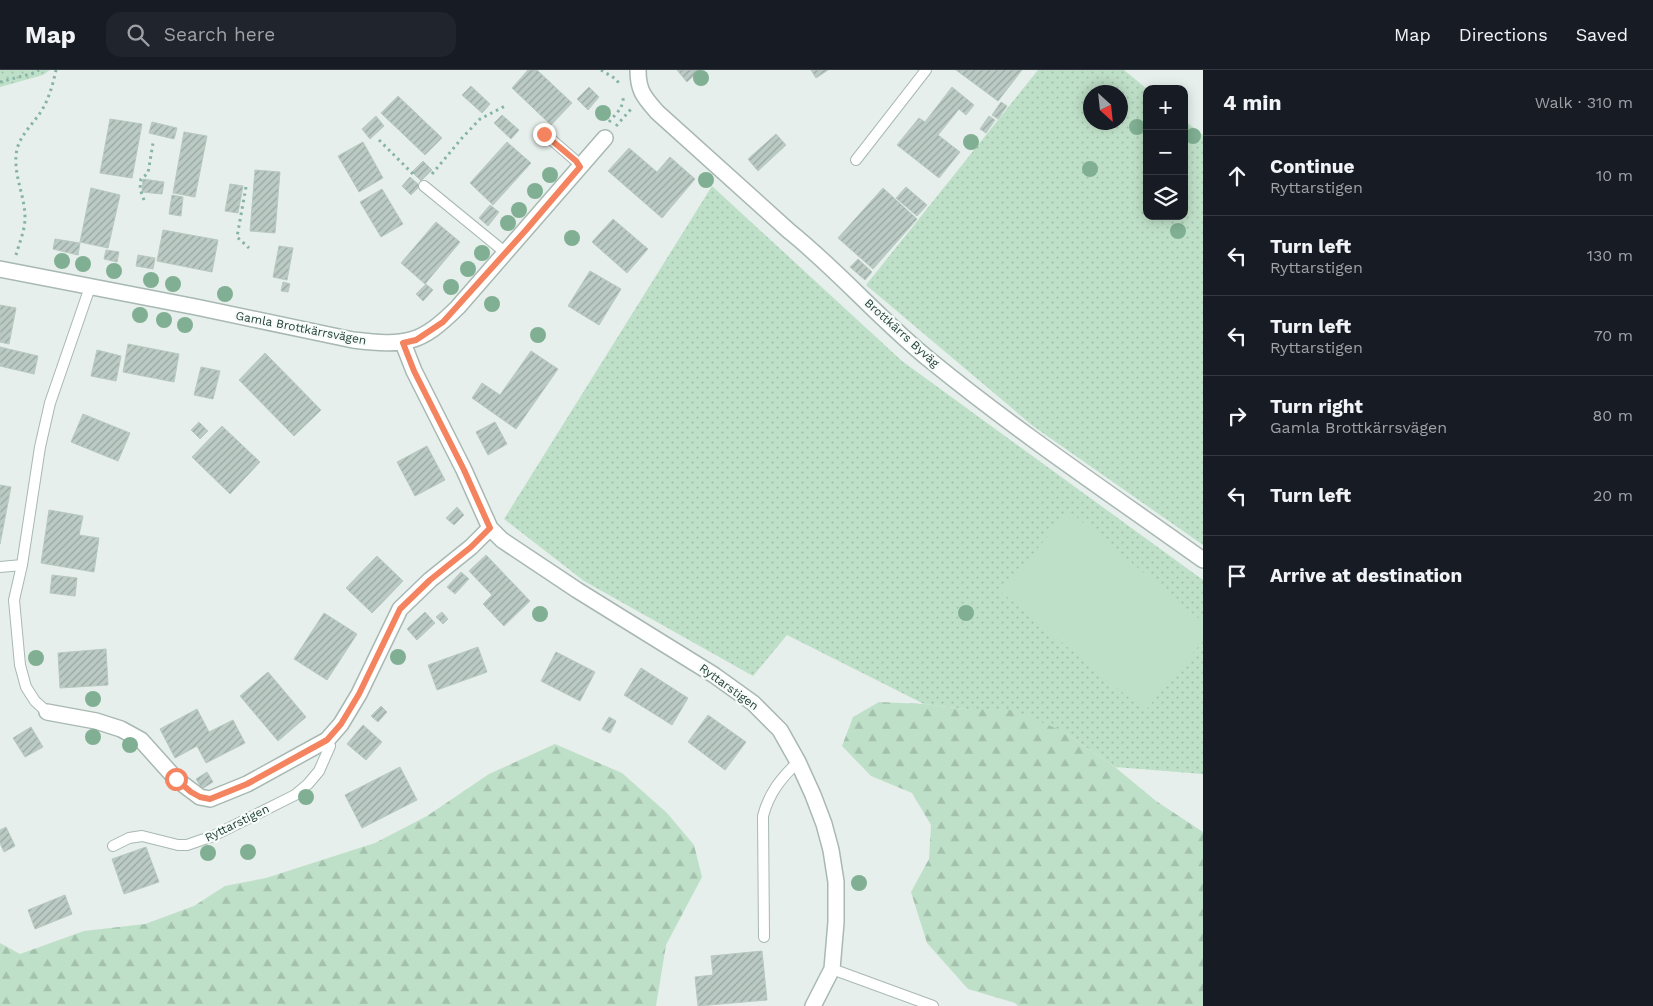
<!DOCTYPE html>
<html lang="en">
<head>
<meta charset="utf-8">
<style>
  body { margin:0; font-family:"Work Sans",sans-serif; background:#20242c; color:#f1f3f6 }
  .controls { position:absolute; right:15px; top:15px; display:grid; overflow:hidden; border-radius:10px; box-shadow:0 2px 12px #0003 }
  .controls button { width:45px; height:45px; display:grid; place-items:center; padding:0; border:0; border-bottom:1px solid #363941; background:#171b24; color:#f1f3f6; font:25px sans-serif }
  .compass { position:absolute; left:1083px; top:15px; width:45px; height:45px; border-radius:50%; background:#171b24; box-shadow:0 2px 12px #0003; rotate:153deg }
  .stop { position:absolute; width:15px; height:15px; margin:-11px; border:4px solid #f4845f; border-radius:50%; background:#fff }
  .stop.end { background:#f4845f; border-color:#fff; box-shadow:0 1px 5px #0008 }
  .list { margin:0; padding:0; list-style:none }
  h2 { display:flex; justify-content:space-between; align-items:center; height:65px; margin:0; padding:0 20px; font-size:21px }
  h2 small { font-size:16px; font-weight:400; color:#9ea1a6 }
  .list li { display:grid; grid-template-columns:32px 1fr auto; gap:15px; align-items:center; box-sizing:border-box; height:80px; padding:0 20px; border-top:1px solid #363941 }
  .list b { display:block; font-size:19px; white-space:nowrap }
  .list p { margin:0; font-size:16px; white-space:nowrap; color:#9ea1a6 }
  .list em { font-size:16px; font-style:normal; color:#9ea1a6 }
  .icon { flex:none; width:28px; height:28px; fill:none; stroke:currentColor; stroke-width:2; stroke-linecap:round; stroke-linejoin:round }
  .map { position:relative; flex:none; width:1203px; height:936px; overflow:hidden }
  header { display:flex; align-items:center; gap:30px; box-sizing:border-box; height:70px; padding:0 25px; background:#171b24; border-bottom:1px solid #363941 }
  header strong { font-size:24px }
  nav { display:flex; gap:28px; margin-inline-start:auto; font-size:18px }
  .search { width:350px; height:45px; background:#20242c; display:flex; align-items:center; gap:12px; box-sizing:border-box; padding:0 18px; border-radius:15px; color:#9ea1a6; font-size:19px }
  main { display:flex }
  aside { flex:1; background:#171b24 }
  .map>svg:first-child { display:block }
  .grass { fill:url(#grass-dots); fill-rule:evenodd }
  .forest { fill:url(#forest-firs) }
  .pitch { fill:#bfe0c8 }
  .building { fill:url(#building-hatch); stroke:#b8c9c2 }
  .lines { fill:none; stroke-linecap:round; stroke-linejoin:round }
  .lane-casing { stroke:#a8b8b2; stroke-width:12 }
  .street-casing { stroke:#a8b8b2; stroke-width:18 }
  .path { stroke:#86b3a5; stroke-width:3; stroke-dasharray:2.5 4; stroke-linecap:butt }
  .lane { stroke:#fff; stroke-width:10 }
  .street { stroke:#fff; stroke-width:15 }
  .tree { fill:#80af93 }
  .route { stroke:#f4845f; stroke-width:6 }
  .labels { text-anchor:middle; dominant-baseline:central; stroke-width:4.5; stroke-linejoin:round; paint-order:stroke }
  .street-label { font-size:12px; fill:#24423a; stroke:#f7fbf9 }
</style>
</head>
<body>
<header>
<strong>Map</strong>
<div class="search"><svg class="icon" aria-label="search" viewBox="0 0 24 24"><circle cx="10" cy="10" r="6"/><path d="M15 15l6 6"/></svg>Search here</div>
<nav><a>Map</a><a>Directions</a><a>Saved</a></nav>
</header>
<main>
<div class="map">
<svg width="1203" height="936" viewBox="0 0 1203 936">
  <defs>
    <pattern id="grass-dots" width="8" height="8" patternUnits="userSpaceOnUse" patternTransform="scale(1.25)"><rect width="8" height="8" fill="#bfe0c8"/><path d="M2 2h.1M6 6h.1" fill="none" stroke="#a4c1ad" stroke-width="1.8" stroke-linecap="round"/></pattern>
    <pattern id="forest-firs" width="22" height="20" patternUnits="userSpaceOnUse" patternTransform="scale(1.25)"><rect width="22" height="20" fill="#bfe0c8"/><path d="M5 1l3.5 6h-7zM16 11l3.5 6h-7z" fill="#a4c1ad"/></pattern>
    <pattern id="building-hatch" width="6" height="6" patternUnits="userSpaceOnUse" patternTransform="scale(1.25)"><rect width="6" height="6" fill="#bbcac4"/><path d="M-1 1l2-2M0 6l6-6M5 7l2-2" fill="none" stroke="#98a6a0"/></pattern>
  </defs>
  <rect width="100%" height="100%" fill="#e6efeb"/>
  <path class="grass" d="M0,0h50l-7,5 -43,12z
    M1038,0h86l23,19v127h37v-96l19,15v410l-170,-119 -167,-141zM1120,22v30h-30v-30z
    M712,116l190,175 301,219v194l-88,-7 -53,-36 -97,-22 -41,-5 -137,-69 -34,41 -169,-95 -80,-62z"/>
  <path class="forest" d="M879,632l45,2 41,5 48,1 49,21 53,36 41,34 47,31v174h-185l-3,-3 -47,-14 -41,-46 -16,-51 18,-33 2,-34 -19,-32 -41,-17 -29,-30 11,-29z
    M555,674l67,29 45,40 27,32 8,32 -36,68 -10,61h-656v-63l20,11 64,-23 61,-7 49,-18 31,-20 41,-8 109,-35 52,-27 62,-42z"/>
  <path class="pitch" d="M1069,441l134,111v19l-58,70 -144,-119z"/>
  <path class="building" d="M528,0h9l35,33 -21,22 -39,-37z
    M677,0h23l-13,12z
    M811,0h17l-12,8z
    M956,0h66l-24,31z
    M471,16l19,18 -8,9 -20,-18z
    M589,17l10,10 -11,13 -11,-11z
    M952,17l22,18 -8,10 -7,-6 -21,26 22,17 -21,26 -42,-33 22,-27 6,4z
    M398,26l44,42 -17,17 -44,-42z
    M1001,32l6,4 -9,13 -6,-4z
    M502,45l17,15 -8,9 -17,-16z
    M376,46l8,10 -14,13 -8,-10z
    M989,46l6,4 -9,13 -6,-4z
    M110,49l32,5 -10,54 -32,-5z
    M152,52l25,6 -3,11 -25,-6z
    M184,62l23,4 -12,61 -22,-4z
    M776,64l10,11 -28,26 -10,-12z
    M363,72l20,36 -24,14 -21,-36z
    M507,72l24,21 -38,42 -23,-22z
    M629,78l28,24 13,-15 25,22 -33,39 -54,-47z
    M423,91l9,9 -11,11 -9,-9z
    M255,100l25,2 -5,61 -25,-2z
    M410,107l10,9 -9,9 -9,-9z
    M143,109l21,3 -2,12 -20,-2z
    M230,114l13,2 -5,27 -13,-2z
    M906,117l21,18 -10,11 -21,-18z
    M91,118l29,7 -12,53 -28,-6z
    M883,118l34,31 -44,50 -35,-31z
    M382,119l21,35 -22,13 -21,-35z
    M172,125l11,2 -2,19 -12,-2z
    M490,135l9,7 -11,14 -9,-8z
    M613,149l35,30 -21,24 -35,-31z
    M436,152l24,20 -35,42 -24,-21z
    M163,160l55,10 -6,32 -55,-11z
    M55,169l25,4 -2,12 -25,-6z
    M279,176l14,2 -6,32 -14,-3z
    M106,180l13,2 -2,10 -13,-3z
    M138,185l17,3 -2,11 -17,-3z
    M858,189l14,13 -7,8 -15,-13z
    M590,201l31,18 -22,36 -31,-19z
    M283,212l7,2 -2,8 -7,-1z
    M426,214l7,6 -10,11 -7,-7z
    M0,235l16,3 -7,36 -9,-2z
    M128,274l51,10 -5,28 -51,-10z
    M0,277l38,9 -4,18 -34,-8z
    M97,280l24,6 -5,25 -25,-5z
    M531,281l27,18 -42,60 -44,-31 10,-15 18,12z
    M265,283l56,57 -27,26 -55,-56z
    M201,297l19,4 -7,28 -19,-4z
    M83,344l47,19 -12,28 -47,-19z
    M199,352l9,9 -8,8 -9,-9z
    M495,352l12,22 -19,11 -12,-23z
    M222,356l38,36 -30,32 -38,-37z
    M427,376l18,34 -30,16 -18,-34z
    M0,415l11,2 -11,57z
    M457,437l7,8 -10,10 -8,-7z
    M49,440l34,6 -4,19 20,3 -5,34 -53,-9z
    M486,485l44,46 -26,25 -21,-22 9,-9 -23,-24z
    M377,486l26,25 -31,32 -26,-25z
    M461,502l8,7 -14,15 -8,-7z
    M52,505l25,3 -2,18 -25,-3z
    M425,542l10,11 -18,17 -10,-11z
    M442,542l6,7 -5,5 -7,-7z
    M324,543l33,21 -30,46 -33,-21z
    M478,577l9,25 -50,18 -9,-25z
    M106,579l2,36 -48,3 -2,-35z
    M556,582l39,20 -15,29 -39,-20z
    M641,598l47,30 -16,27 -48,-30z
    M268,602l38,45 -28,24 -38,-45z
    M381,636l6,6 -9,10 -7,-6z
    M197,639l12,23 24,-12 12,23 -39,20 -9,-17 -22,12 -15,-29z
    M708,645l38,27 -21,28 -37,-28z
    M609,647l7,4 -6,12 -8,-4z
    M363,655l19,17 -16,18 -19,-16z
    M31,657l12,20 -18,10 -12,-19z
    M400,697l17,33 -55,28 -17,-33z
    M207,702l6,10 -11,7 -6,-10z
    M6,757l9,19 -11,6 -4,-9v-13z
    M146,777l13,35 -35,12 -12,-35z
    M65,825l7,19 -37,15 -7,-19z
    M762,881l5,49 -69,6 -3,-29 18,-2 -2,-19z"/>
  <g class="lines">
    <g class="lane-casing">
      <path id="lane" d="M545,64l31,27 4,6
        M856,90l70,-90
        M424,116l82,67
        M0,497l22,-2
        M47,642l-12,-11 -9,-14 -6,-22 -6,-65 8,-35 18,-118 10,-44 40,-116
        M113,776l16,-8 13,-2 36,9h9l26,-9 82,-41 13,-11 11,-13 11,-25 -3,-6
        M764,867l-1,-121c6,-23 18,-38 35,-54
        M832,899l101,37"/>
    </g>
    <g class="street-casing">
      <path id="street" d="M638,0c0,21 6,27 19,42l132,119c50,40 92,90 142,130 87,71 181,134 272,199
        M0,199l196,38 157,33c52,6 67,5 105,-33l147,-169
        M403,273l11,28 50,99 26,58 12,12 75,50 137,85 39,28 27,27 18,32 15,33 11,29 7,26 5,32v40l-4,47 -19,37
        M47,642l49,9 25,8 20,11 35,39 24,18 10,2 37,-15 80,-44 14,-16 18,-30 41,-85 30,-29 41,-33 19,-19"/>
    </g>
    <path class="path" d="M601,0l15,9 4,6
      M0,12l34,-9 5,-3
      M609,52l12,-14 3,-12
      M616,56l16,-18
      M379,70l35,35
      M432,104l30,-36 18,-19 25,-13
      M246,117l-9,50 12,11
      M144,130l-4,-11 1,-10 7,-6 5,-30
      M16,185c3,-11 9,-25 9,-37 0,-24 -13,-44 -8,-69 4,-15 17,-26 25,-39 7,-12 11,-26 14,-40"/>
    <use href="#lane" class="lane"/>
    <use href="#street" class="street"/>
  </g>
  <g class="tree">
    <circle cx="701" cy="8" r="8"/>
    <circle cx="603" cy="43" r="8"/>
    <circle cx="1137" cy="57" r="8"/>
    <circle cx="1193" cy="66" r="8"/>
    <circle cx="971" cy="72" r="8"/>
    <circle cx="1090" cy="99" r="8"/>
    <circle cx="550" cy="105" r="8"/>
    <circle cx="706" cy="110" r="8"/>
    <circle cx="535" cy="121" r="8"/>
    <circle cx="519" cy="140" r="8"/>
    <circle cx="508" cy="153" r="8"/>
    <circle cx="1178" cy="161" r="8"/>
    <circle cx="572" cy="168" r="8"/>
    <circle cx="482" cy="183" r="8"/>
    <circle cx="62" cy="191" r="8"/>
    <circle cx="83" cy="194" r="8"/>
    <circle cx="468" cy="199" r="8"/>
    <circle cx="114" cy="201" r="8"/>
    <circle cx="151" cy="210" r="8"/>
    <circle cx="173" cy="214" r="8"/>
    <circle cx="451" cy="217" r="8"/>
    <circle cx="225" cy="224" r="8"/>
    <circle cx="492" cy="234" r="8"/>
    <circle cx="140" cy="245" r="8"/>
    <circle cx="164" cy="250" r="8"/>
    <circle cx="185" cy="255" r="8"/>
    <circle cx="538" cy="265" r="8"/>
    <circle cx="966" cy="543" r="8"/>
    <circle cx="540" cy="544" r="8"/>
    <circle cx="398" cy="587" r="8"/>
    <circle cx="36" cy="588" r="8"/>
    <circle cx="93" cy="629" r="8"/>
    <circle cx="93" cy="667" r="8"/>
    <circle cx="130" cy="675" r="8"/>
    <circle cx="306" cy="727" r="8"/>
    <circle cx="248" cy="782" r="8"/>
    <circle cx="208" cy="783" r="8"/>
    <circle cx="859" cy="813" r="8"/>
  </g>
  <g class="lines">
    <path class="route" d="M176,709l15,13 9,5 10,2 37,-15 80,-44 14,-16 18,-30 41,-85 30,-29 41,-33 19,-19 -26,-58 -50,-99 -11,-28 13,-3 27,-18 83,-92 54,-63 -4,-6 -32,-27"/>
  </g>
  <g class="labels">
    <g class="street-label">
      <text transform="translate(301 258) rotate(11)">Gamla Brottkärrsvägen</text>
      <text transform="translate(902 263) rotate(42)">Brottkärrs Byväg</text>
      <text transform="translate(729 617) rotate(36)">Ryttarstigen</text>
      <text transform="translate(237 753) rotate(-26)">Ryttarstigen</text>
    </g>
  </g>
</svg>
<div class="controls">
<button>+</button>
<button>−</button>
<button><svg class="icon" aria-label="layers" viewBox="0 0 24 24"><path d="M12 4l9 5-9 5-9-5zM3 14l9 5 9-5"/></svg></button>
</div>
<svg class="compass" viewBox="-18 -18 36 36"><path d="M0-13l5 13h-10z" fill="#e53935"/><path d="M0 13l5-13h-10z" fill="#9ea1a6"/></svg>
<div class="stop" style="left:176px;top:709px"></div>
<div class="stop end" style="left:544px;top:64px"></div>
</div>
<aside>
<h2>4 min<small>Walk · 310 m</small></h2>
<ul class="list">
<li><svg class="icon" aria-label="ahead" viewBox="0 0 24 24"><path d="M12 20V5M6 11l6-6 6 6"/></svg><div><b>Continue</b><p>Ryttarstigen</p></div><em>10 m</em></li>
<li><svg class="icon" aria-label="left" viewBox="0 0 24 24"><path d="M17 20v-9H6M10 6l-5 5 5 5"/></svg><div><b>Turn left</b><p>Ryttarstigen</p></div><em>130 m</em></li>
<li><svg class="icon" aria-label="left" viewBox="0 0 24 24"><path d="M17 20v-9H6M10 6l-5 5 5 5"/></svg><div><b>Turn left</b><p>Ryttarstigen</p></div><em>70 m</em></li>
<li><svg class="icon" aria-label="right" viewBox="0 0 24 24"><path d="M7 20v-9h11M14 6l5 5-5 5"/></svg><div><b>Turn right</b><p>Gamla Brottkärrsvägen</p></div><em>80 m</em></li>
<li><svg class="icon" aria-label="left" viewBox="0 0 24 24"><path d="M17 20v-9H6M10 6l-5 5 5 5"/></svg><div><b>Turn left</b></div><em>20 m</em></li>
<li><svg class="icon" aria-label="arrive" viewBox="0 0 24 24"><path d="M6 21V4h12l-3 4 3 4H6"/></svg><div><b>Arrive at destination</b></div></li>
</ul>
</aside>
</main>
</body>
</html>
